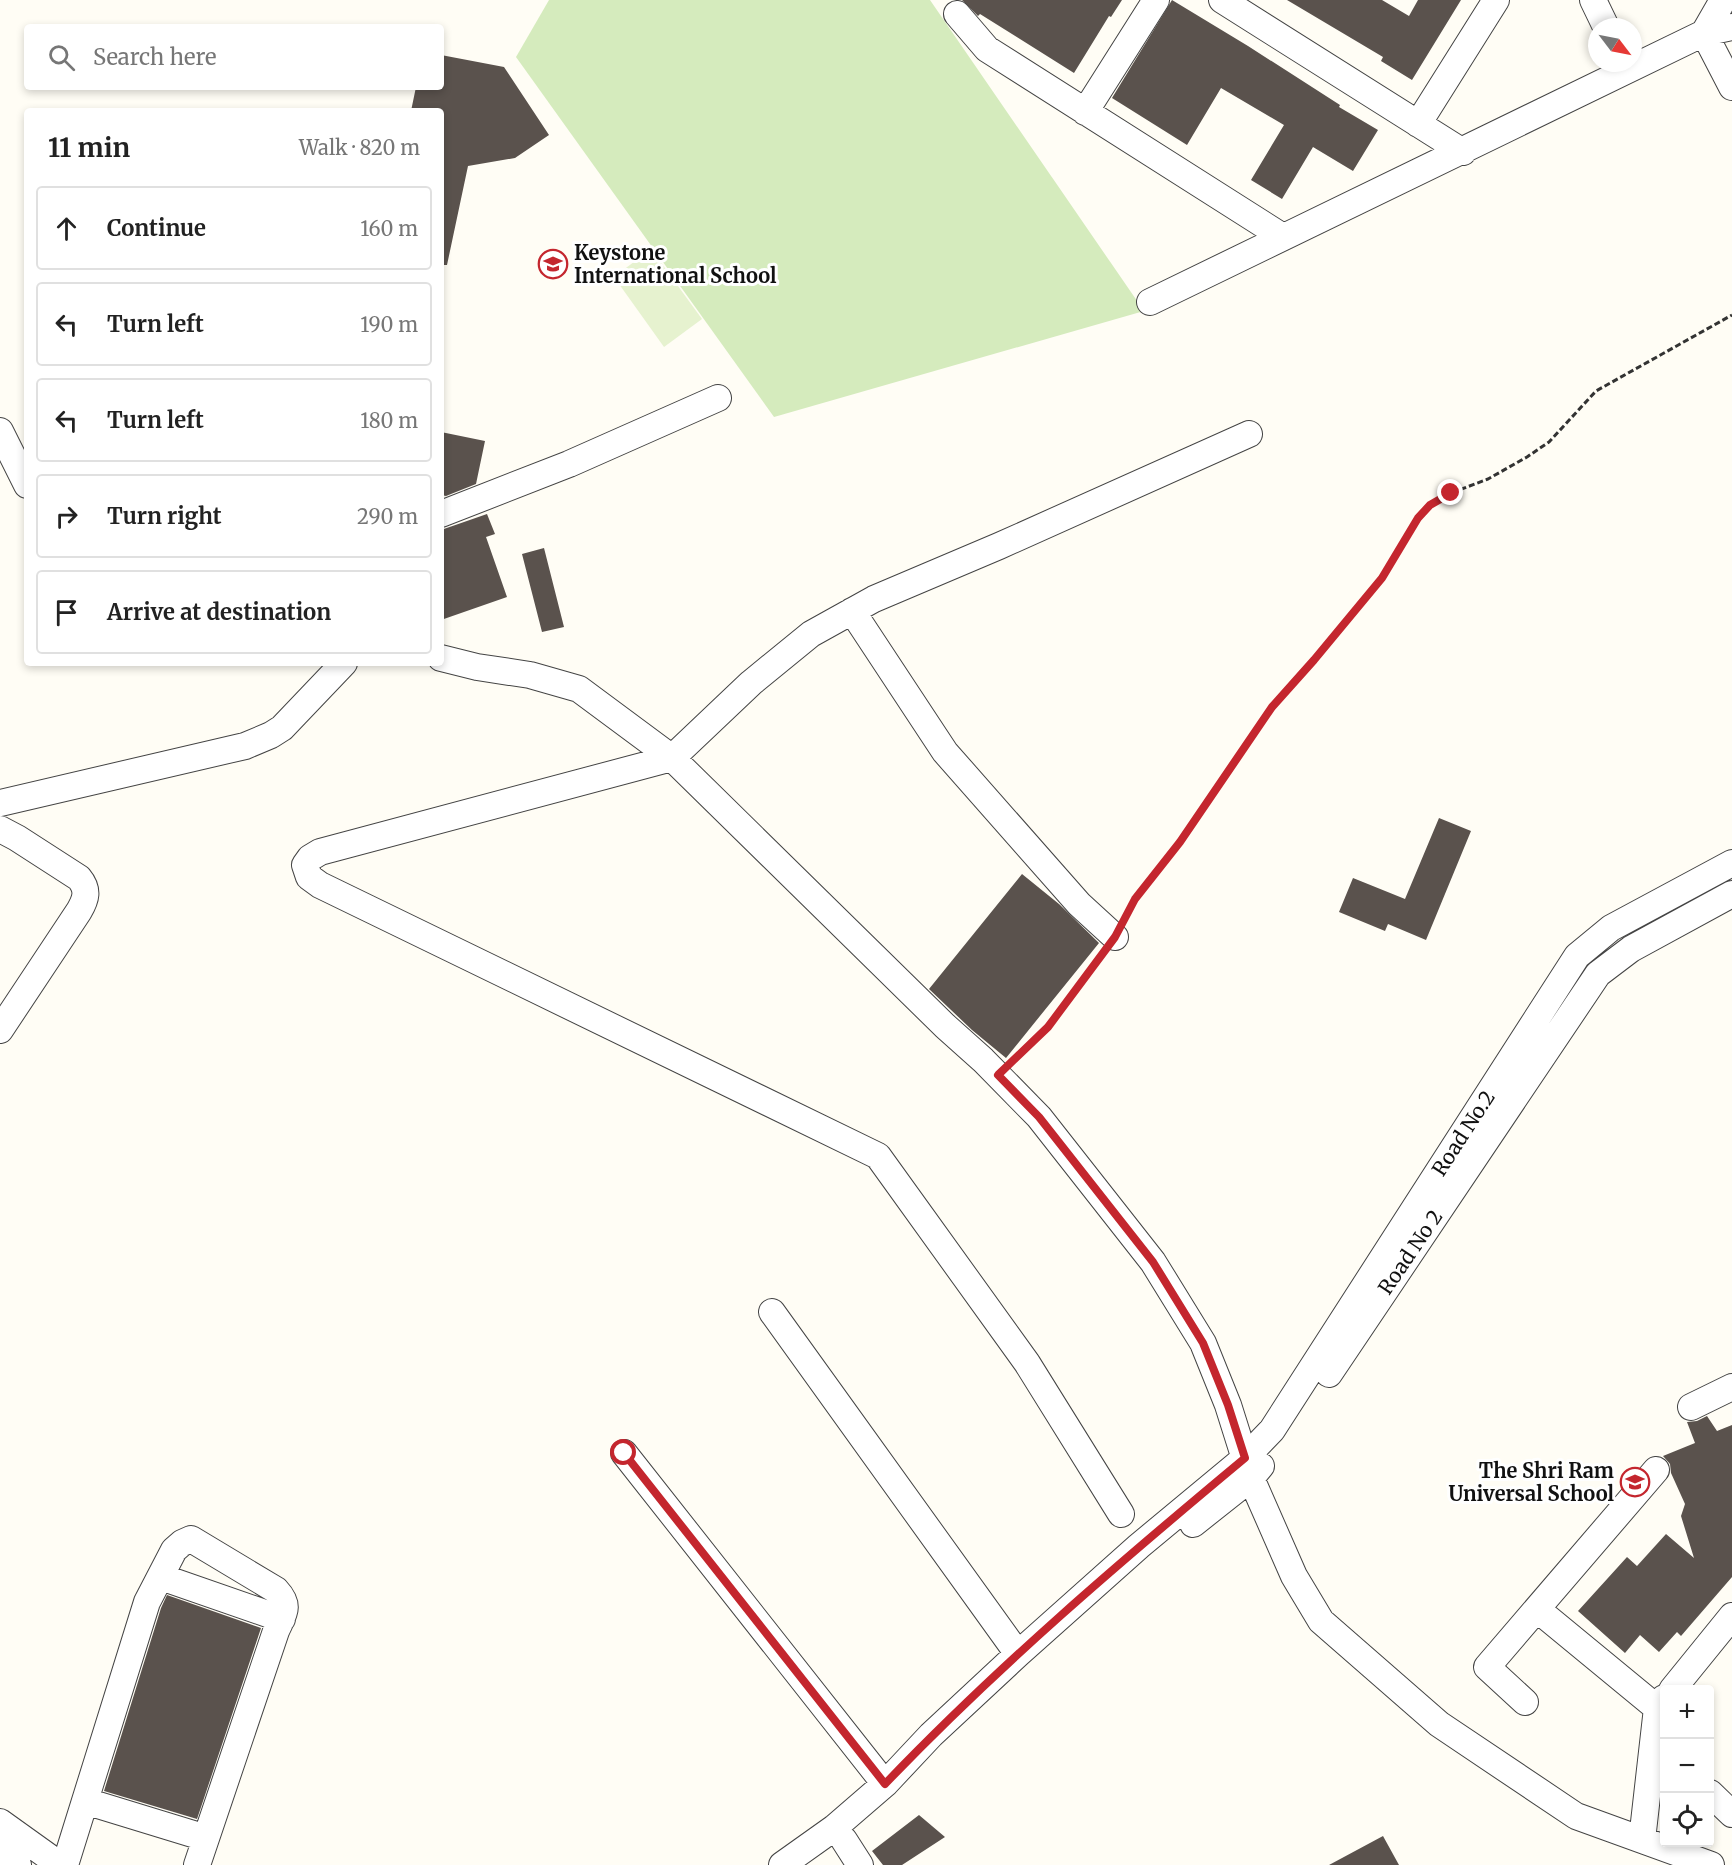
<!DOCTYPE html>
<html lang="en">
<head>
<meta charset="utf-8">
<style>
  body { margin:0; font-family:Merriweather,serif; background:#f2f2f2; color:#222 }
  .controls { position:absolute; right:18px; bottom:18px; display:grid; overflow:hidden; border-radius:6px; box-shadow:0 3px 9px #0003 }
  .controls button { width:54px; height:54px; display:grid; place-items:center; padding:0; border:0; border-bottom:2px solid #e0e0e0; background:#fff; color:#222; font:30px sans-serif }
  .compass { position:absolute; left:1588px; top:18px; width:54px; height:54px; border-radius:50%; background:#fff; box-shadow:0 3px 9px #0003; rotate:122deg }
  .stop { position:absolute; width:18px; height:18px; margin:-14px; border:4px solid #c4262e; border-radius:50%; background:#fff }
  .stop.end { background:#c4262e; border-color:#fff; box-shadow:0 2px 6px #0008 }
  .list { margin:0; padding:0; list-style:none }
  h2 { display:flex; justify-content:space-between; align-items:center; height:78px; margin:0; padding:0 24px; font-size:26px }
  h2 small { font-size:20px; font-weight:400; color:#767676 }
  .list li { display:grid; grid-template-columns:39px 1fr auto; gap:18px; align-items:center; box-sizing:border-box; height:84px; margin:0 12px 12px; padding:0 12px; border:2px solid #e0e0e0; border-radius:6px }
  .list b { display:block; font-size:22px; white-space:nowrap }
  .list em { font-size:20px; font-style:normal; color:#767676 }
  .icon { flex:none; width:33px; height:33px; fill:none; stroke:currentColor; stroke-width:2; stroke-linecap:round; stroke-linejoin:round }
  .map { position:relative; flex:none; width:1732px; height:1865px; overflow:hidden }
  .search { position:absolute; background:#fff; box-shadow:0 3px 9px #0003; left:24px; top:24px; width:420px; height:66px; display:flex; align-items:center; gap:15px; box-sizing:border-box; padding:0 21px; border-radius:6px; color:#767676; font-size:22px }
  .panel { position:absolute; background:#fff; box-shadow:0 3px 9px #0003; left:24px; top:108px; width:420px; height:558px; border-radius:6px }
  .map>svg:first-child { display:block }
  .green { fill:#d5ebbd }
  .pitch { fill:#e6f2cf }
  .building { fill:#5a524d }
  .lines { fill:none; stroke-linecap:round; stroke-linejoin:round }
  .minor-casing { stroke:#444; stroke-width:28 }
  .path { stroke:#333; stroke-width:3; stroke-dasharray:6 3; stroke-linecap:butt }
  .minor { stroke:#fff; stroke-width:26 }
  .route { stroke:#c4262e; stroke-width:8 }
  .labels { text-anchor:middle; dominant-baseline:central; stroke-width:6; stroke-linejoin:round; paint-order:stroke }
  .poi-label { font-size:20px; font-weight:bold; fill:#111; stroke:#fff; text-anchor:start }
  .street-label { font-size:20px; fill:#111; stroke:#fff }
</style>
</head>
<body>
<div class="map">
<svg width="1732" height="1865" viewBox="0 0 1732 1865">
  <rect width="100%" height="100%" fill="#fffdf5"/>
  <path class="green" d="M549,0h381l214,311 -370,106 -258,-360z"/>
  <path class="pitch" d="M651,249l51,70 -38,28 -50,-70z"/>
  <path class="building" d="M962,0h160l-11,17 -2,-1 -35,57 -94,-59 -2,2z
    M1172,0l76,46 92,59 -1,2 39,23 -25,41 -40,-24 -31,52 -31,-19 33,-55 -63,-37 -34,57 -75,-47z
    M1287,0h95l27,16 9,-16h43l-49,80 -31,-19 2,-4z
    M441,55l63,12 45,68 -34,23 -47,8 -21,99h-6v-154h-30l5,-24h25z
    M441,432l44,9 -9,43 -30,12 -5,-1z
    M487,514l8,20 -9,3 21,60 -66,23v-90z
    M544,548l20,79 -22,5 -20,-78z
    M1439,818l32,13 -45,109 -38,-16 -3,7 -46,-19 14,-34 52,21z
    M1022,874l37,30 40,39 -93,115 -34,-28 -43,-41z
    M1707,1416l10,15 15,-6v152l-51,59 -4,-4 -18,20 -19,-17 -15,18 -47,-42 49,-54 10,9 29,-32 28,24 -13,-42 4,-12 -14,-31 -1,-9 -7,-8 32,-13 -8,-21 10,-1z
    M167,1595l94,33 -64,191 -93,-28 57,-183z
    M919,1815l26,22 -43,28h-19l-11,-14z
    M1383,1836l16,29h-70z"/>
  <g class="lines">
    <g class="minor-casing">
      <path id="minor" d="M1222,0l241,152
        M1593,0l13,27
        M957,14l30,35 296,188
        M1704,33l28,54
        M1704,33l19,-33
        M1085,112l71,-112
        M1418,124l78,-124
        M1150,302l554,-269 28,-6
        M0,431l27,54
        M441,514l128,-50 149,-66
        M852,611l93,141 134,152 36,33
        M441,658l36,9 53,8 49,14 93,69 273,268 38,34 56,57 114,145 50,81 25,62 23,73 43,98 27,45 118,103 137,92 135,49
        M0,803l245,-57 26,-11 11,-7 62,-65
        M0,829l17,9 62,40c10,12 7,21 0,33l-79,119
        M772,1312l246,342
        M1329,1374l269,-400 33,-25 101,-55
        M1691,1407l41,-20
        M624,1453l261,331
        M1121,1514l-94,-151 -149,-207 -558,-271 -11,-8 -4,-12 5,-7 10,-6 352,-94 79,-75 60,-49 63,-35 125,-53 250,-112
        M1193,1524l58,-46 10,-12
        M161,1577l121,42
        M1538,1610l119,98
        M1672,1690l60,-74
        M1525,1702l-38,-35 169,-197
        M1710,1793l22,21
        M85,1801l121,37
        M0,1822l60,43
        M844,1840l16,25
        M1642,1840l15,-132 7,-10
        M0,1851l18,14
        M65,1865l82,-263 27,-52 8,-7 9,-4 85,51c15,16 8,23 0,41l-79,234
        M782,1865l52,-37 51,-44 46,-49 87,-81 121,-108 106,-88 27,-28 305,-474 34,-28 121,-65"/>
    </g>
    <path class="path" d="M1125,918l10,-19 45,-57 92,-135 42,-47 68,-82 36,-60 12,-13 21,-12 37,-14 39,-22 22,-15 47,-51 136,-76
      M1012,1061l36,-34 54,-73"/>
    <use href="#minor" class="minor"/>
  </g>
  <g class="lines">
    <path class="route" d="M624,1453l261,331c112,-117 235,-222 360,-326l-17,-53 -25,-62 -50,-81 -114,-145 -41,-42 50,-48 67,-90 20,-38 45,-57 92,-135 42,-47 68,-82 36,-60 12,-13 21,-12"/>
  </g>
  <defs>
    <g id="school-ring" transform="scale(1.5)"><circle r="9.5" fill="#fff" stroke="#c4262e" stroke-width="1.5"/><path d="M0-5L7-2L0 1L-7-2ZM-4 1L0 2.5L4 1V4Q0 6-4 4Z" fill="#c4262e"/></g>
  </defs>
  <g fill-rule="evenodd">
    <use href="#school-ring" x="553" y="264"/>
    <use href="#school-ring" x="1635" y="1482"/>
  </g>
  <g class="labels">
    <g class="poi-label">
      <text x="574" y="252">Keystone<tspan x="574" dy="23">International School</tspan></text>
      <text x="1614" y="1470" text-anchor="end">The Shri Ram<tspan x="1614" dy="23">Universal School</tspan></text>
    </g>
    <g class="street-label">
      <text transform="translate(1463 1133) rotate(-57)">Road No.2</text>
      <text transform="translate(1410 1252) rotate(-56)">Road No 2</text>
    </g>
  </g>
</svg>
<div class="controls">
<button>+</button>
<button>−</button>
<button><svg class="icon" aria-label="locate" viewBox="0 0 24 24"><circle cx="12" cy="12" r="6"/><path d="M12 2v4M12 18v4M2 12h4M18 12h4"/></svg></button>
</div>
<svg class="compass" viewBox="-18 -18 36 36"><path d="M0-13l5 13h-10z" fill="#e53935"/><path d="M0 13l5-13h-10z" fill="#767676"/></svg>
<div class="stop" style="left:624px;top:1453px"></div>
<div class="stop end" style="left:1451px;top:493px"></div>
<div class="search"><svg class="icon" aria-label="search" viewBox="0 0 24 24"><circle cx="10" cy="10" r="6"/><path d="M15 15l6 6"/></svg>Search here</div>
<section class="panel">
<h2>11 min<small>Walk · 820 m</small></h2>
<ul class="list">
<li><svg class="icon" aria-label="ahead" viewBox="0 0 24 24"><path d="M12 20V5M6 11l6-6 6 6"/></svg><div><b>Continue</b></div><em>160 m</em></li>
<li><svg class="icon" aria-label="left" viewBox="0 0 24 24"><path d="M17 20v-9H6M10 6l-5 5 5 5"/></svg><div><b>Turn left</b></div><em>190 m</em></li>
<li><svg class="icon" aria-label="left" viewBox="0 0 24 24"><path d="M17 20v-9H6M10 6l-5 5 5 5"/></svg><div><b>Turn left</b></div><em>180 m</em></li>
<li><svg class="icon" aria-label="right" viewBox="0 0 24 24"><path d="M7 20v-9h11M14 6l5 5-5 5"/></svg><div><b>Turn right</b></div><em>290 m</em></li>
<li><svg class="icon" aria-label="arrive" viewBox="0 0 24 24"><path d="M6 21V4h12l-3 4 3 4H6"/></svg><div><b>Arrive at destination</b></div></li>
</ul>
</section>
</div>
</body>
</html>
